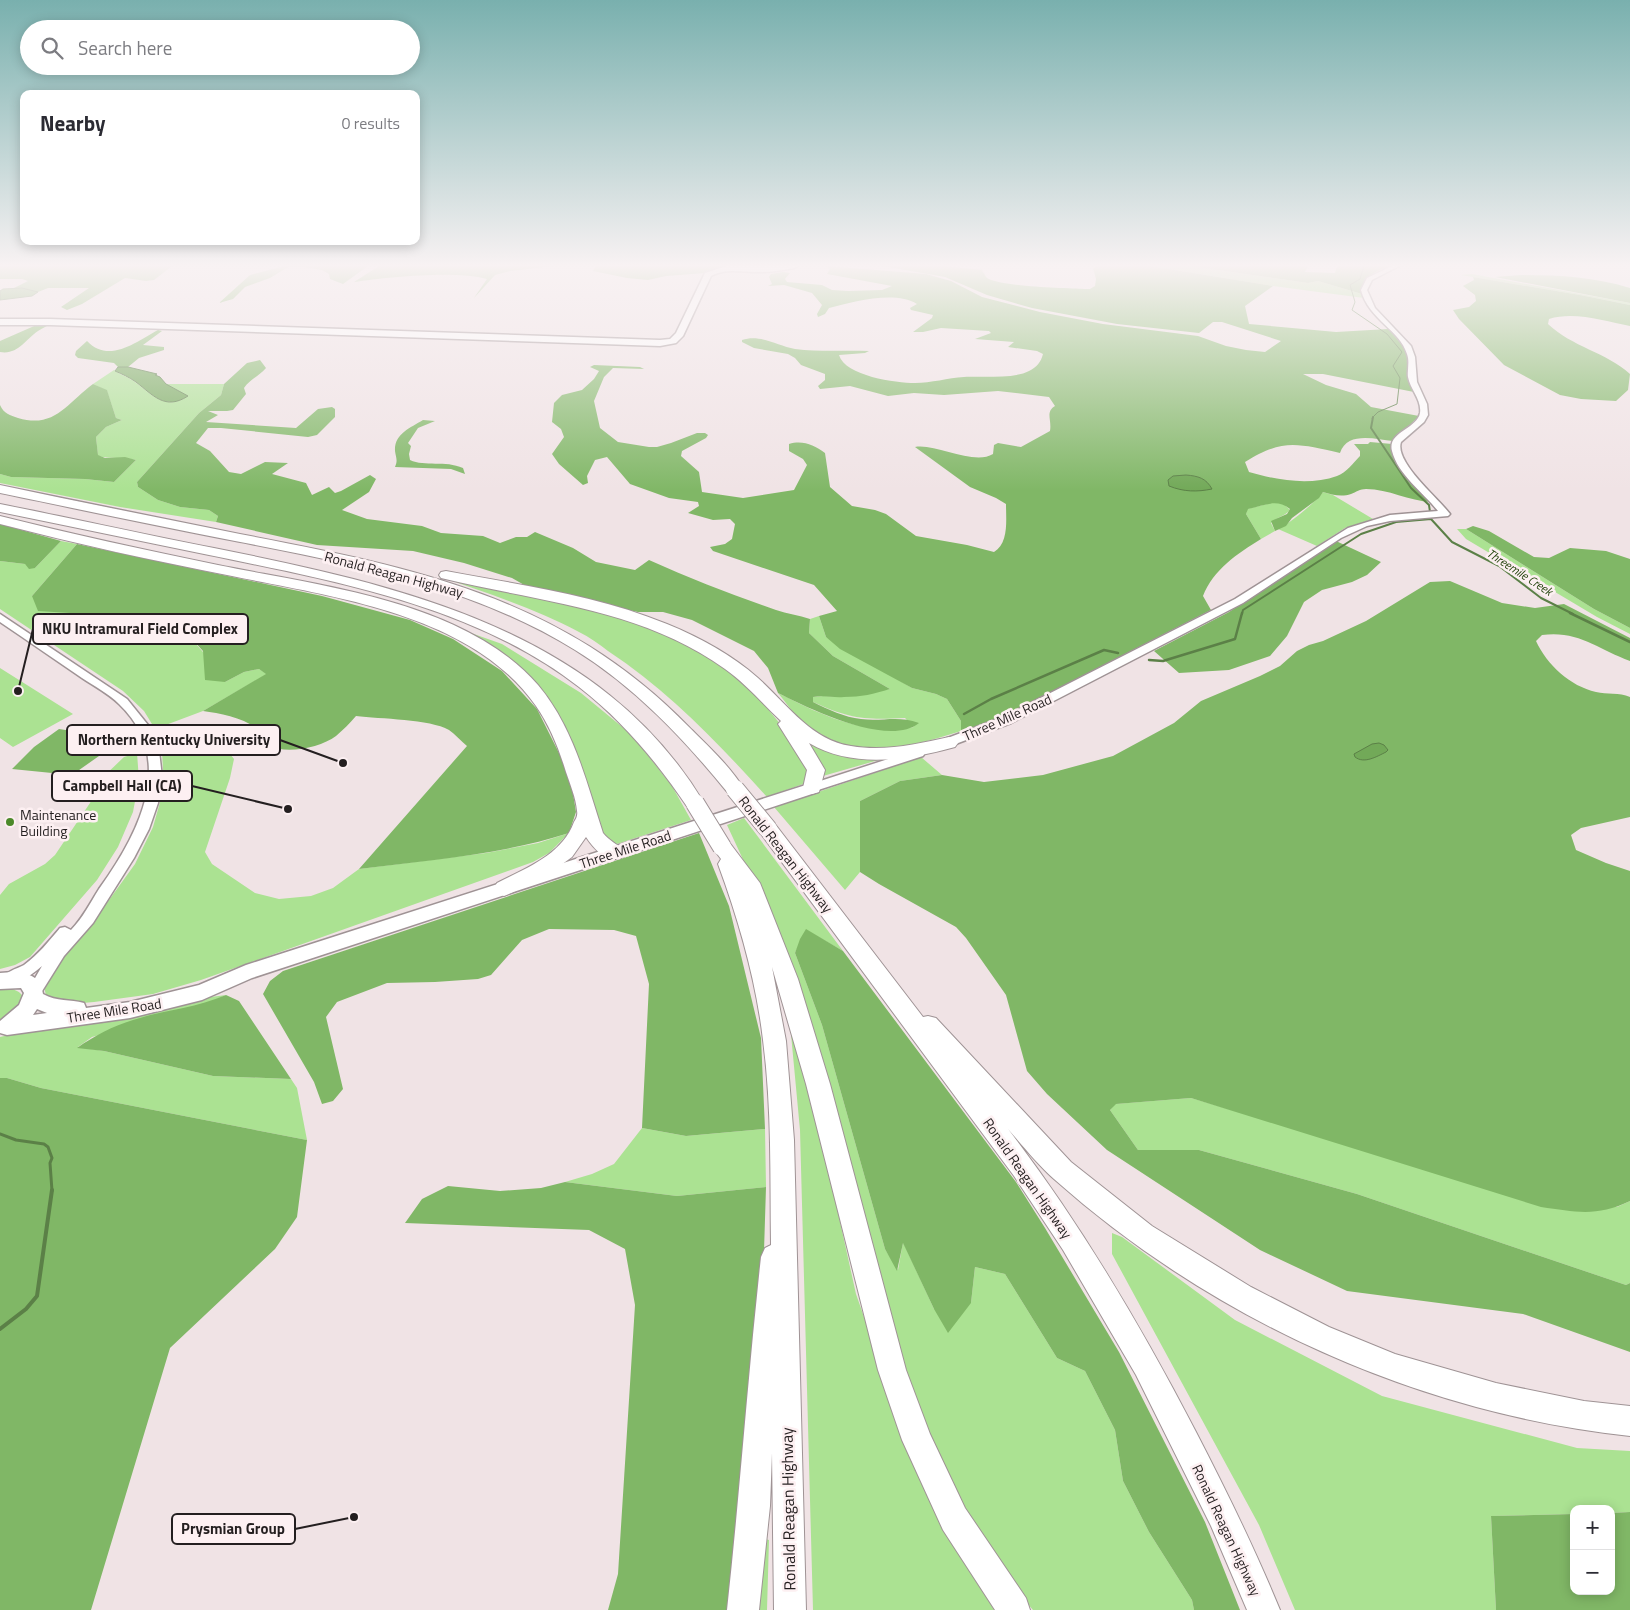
<!DOCTYPE html>
<html lang="en">
<head>
<meta charset="utf-8">
<style>
  body { margin:0; font-family:"Titillium Web",sans-serif; background:#f7f7f7; color:#2b2b33 }
  .controls { position:absolute; right:15px; bottom:15px; display:grid; overflow:hidden; border-radius:10px; box-shadow:0 2px 12px #0003 }
  .controls button { width:45px; height:45px; display:grid; place-items:center; padding:0; border:0; border-bottom:1px solid #e1e1e2; background:#fff; color:#2b2b33; font:25px sans-serif }
  .list { margin:0; padding:0; list-style:none }
  h2 { display:flex; justify-content:space-between; align-items:center; height:65px; margin:0; padding:0 20px; font-size:21px }
  h2 small { font-size:16px; font-weight:400; color:#7c7c81 }
  .icon { flex:none; width:28px; height:28px; fill:none; stroke:currentColor; stroke-width:2; stroke-linecap:round; stroke-linejoin:round }
  .map { position:relative; flex:none; width:1630px; height:1610px; overflow:hidden }
  .search { position:absolute; background:#fff; box-shadow:0 2px 12px #0003; left:20px; top:20px; width:400px; height:55px; display:flex; align-items:center; gap:12px; box-sizing:border-box; padding:0 18px; border-radius:28px; color:#7c7c81; font-size:19px }
  .panel { position:absolute; background:#fff; box-shadow:0 2px 12px #0003; left:20px; top:90px; width:400px; height:155px; border-radius:10px }
  .map>svg:first-child { display:block }
  .green { fill:#abe292 }
  .forest { fill:#80b766 }
  .water { fill:#72a958; stroke:#5b8047 }
  .lines { fill:none; stroke-linecap:round; stroke-linejoin:round }
  .stream-far4 { stroke:#5b8047; stroke-width:1 }
  .stream-far3 { stroke:#5b8047; stroke-width:2 }
  .stream-far2 { stroke:#5b8047; stroke-width:2.5 }
  .stream-far1 { stroke:#5b8047; stroke-width:3 }
  .stream { stroke:#5b8047; stroke-width:4 }
  .minor-casing { stroke:#9f9395; stroke-width:3 }
  .major-casing { stroke:#9f9395; stroke-width:3 }
  .highway-casing { stroke:#9f9395; stroke-width:2 }
  .minor { fill:#fff; fill-rule:evenodd }
  .major { fill:#fff; fill-rule:evenodd }
  .highway { fill:#fff; fill-rule:evenodd }
  .highway-bridge-casing { stroke:#9f9395; stroke-width:20; stroke-linecap:butt }
  .highway-bridge { stroke:#fff; stroke-width:18 }
  .poi-dot { fill:#4b8929; stroke:#fdf0f2; stroke-width:2 }
  .labels { text-anchor:middle; dominant-baseline:central; stroke-width:5; stroke-linejoin:round; paint-order:stroke }
  .far-water-label { font-size:12px; font-style:italic; fill:#1b3e04; stroke:#fdf0f2 }
  .street-label { font-size:14px; fill:#241f20; stroke:#fdf0f2 }
  .poi-label { font-size:14px; fill:#241f20; stroke:#fdf0f2; text-anchor:start }
  .near-street-label { font-size:16px; fill:#241f20; stroke:#fdf0f2 }
  .leader { fill:none; stroke:#241f20; stroke-width:2 }
  .callout-dot { fill:#241f20; stroke:#fdf0f2; stroke-width:2 }
  .callout { fill:#fdf0f2; stroke:#241f20; stroke-width:2 }
  .callout-label { font-size:15px; text-anchor:middle; font-weight:bold; fill:#241f20 }
</style>
</head>
<body>
<div class="map">
<svg width="1630" height="1610" viewBox="0 0 1630 1610">
  <rect width="100%" height="100%" fill="#f0e3e5"/>
  <path class="green" d="M1150,266h40l118,17 10,-2 44,13 2,4 -91,-12z
    M1472,274l158,29v2l-50,-10 -119,-20z
    M114,370c6,5 15,7 21,12 17,12 30,30 53,14l-22,-12h58l-3,11 -22,18 -62,69 1,5 20,13 22,7 29,3 9,6 -2,6 -96,-15 -120,-24v-9l11,3 74,2 29,3 22,-22c-13,-3 -26,-1 -38,-4l-2,-19 10,-10 16,-7 -6,-2 -9,-27 -14,-7z
    M1323,492l10,3 40,24 -28,9 -28,18 -39,-17c9,-3 40,-29 45,-37z
    M1275,502l9,2 6,6c-5,6 -13,7 -19,13l4,8 -14,8 -15,-25 1,-5z
    M1457,529h9l128,80 36,19v6l-33,-17 -131,-78z
    M61,541l16,3 -45,52 101,20 34,3 13,7 23,26 22,30 19,-10 15,-3 8,5 -64,37 -48,18 -11,-18 -21,-20 -123,-82v-48l25,3 10,4z
    M438,576l191,43 60,26 42,28 27,24 23,28 28,40 -3,18 -39,14c-49,-54 -98,-106 -159,-146 -9,-7 -19,-14 -29,-19 -44,-24 -93,-39 -141,-56z
    M819,616l7,21 86,51 24,6 11,5 14,22v10c-50,16 -106,31 -153,-3 -11,-9 -21,-24 -30,-35 46,23 84,42 136,34l-9,-9c-40,2 -55,1 -92,-16v-5l10,-1 19,1 48,-8 -57,-33 -24,-23 1,-14z
    M454,627l48,17 79,49 51,42 40,51 19,34 -77,25 -15,-14 -8,-36 -32,-76 -24,-34z
    M0,668l73,46 -60,33 -13,-9z
    M800,732l82,27 -59,17z
    M196,740c19,2 27,3 38,19l-4,19 -25,74 7,12 43,29 24,6 32,-3 22,-8 26,-19 127,-16 52,-10 31,-10 -20,20 -16,9 -332,118 -48,14 -59,8 -34,3 -13,-6 -3,-12 15,-27 50,-60 26,-36 18,-37 11,-39 -2,-36 2,-6z
    M137,753l2,27 -6,32 -15,35 -21,33 -67,77 -15,8 -15,4v-74l9,-11 36,-20 10,-9 35,-52 10,-23 24,-23z
    M921,757l21,18 -42,6 -40,20v71l-15,18 -71,-83z
    M744,818l99,133 -37,-21 -11,23 27,72 63,224 13,21 5,-28 31,67 37,-6 4,-36 30,7 52,84 28,13 30,59 8,51 26,51 43,68 2,10h-161l-32,-37 -69,-126 -42,-116 -131,-437 -32,-69z
    M12,989c26,8 -2,26 -12,34v-33z
    M226,995l-22,10 -112,32 -14,10 26,4 109,25 78,3 6,9 10,52 -266,-52 -34,-10h-7v-41c74,-17 150,-33 226,-42z
    M789,1013l23,82 44,199 65,186 73,130h-181l-13,-480z
    M1191,1098l89,26 337,83 13,-6v82l-4,2 -269,-91 -158,-44h-61l-28,-40 5,-6z
    M642,1128l44,8 79,-7 1,58 -89,9 -112,-14 27,-8 22,-10z
    M1112,1233l10,4 113,83 147,76 195,52 53,3v61l-19,1v-4h-37v5l-83,2 5,94h-201l-36,-85 -147,-271z
    M762,1538l7,2 -2,70h-12z"/>
  <path class="forest" d="M0,266h172l-18,14 -8,1 -21,-3 -43,26 -15,6 -6,-3 28,-19h-41l-10,4 -26,-3 16,-8 -6,-2h-22z
    M284,266h84l-25,18 -13,-5 -1,-5 -7,-4 -18,-3h-16l-18,11 -25,9 -12,12 -14,4 31,-28z
    M379,266h174l-43,5 -15,4 -21,23 13,-19c-31,-9 -100,-2 -133,3z
    M596,266h191l-18,2 -50,1 -14,4 -39,3 -18,4 -21,-2 -34,-7z
    M826,266l100,8 25,7 31,16 58,15 63,12 95,12 28,10 20,4 19,2 16,-11 -59,-19h-9l-14,11 -82,-9 -85,-16 -45,-13 -42,-18 -62,-11h60l40,4 -1,1c2,2 3,4 4,6 10,10 81,11 98,12h6l5,-3 1,-7 -3,-11 7,-2h50l123,20 -28,20 4,18 87,8 52,-3 16,17 4,8v16l6,22 -91,-18h-20l23,11 30,9 15,13 48,9 -26,25c-18,-2 -46,-10 -53,12 -42,-9 -57,-15 -95,9l4,10c27,8 60,14 88,4 9,-3 17,-14 23,-20v-5l-6,-7h14l2,-2 22,2 2,11 38,47c-24,-1 -43,-13 -66,-13 -6,0 -10,3 -15,5 -9,3 -19,1 -28,-2l-4,6 -27,20 -6,8 -11,5 -4,-10 16,-7 3,-5c-14,-11 -26,-3 -42,0l-2,5 15,25c-23,14 -48,31 -58,57l8,14 -197,101 -38,16 -15,4v-10l-14,-22 -11,-5 -24,-6 -72,-39 -14,-12 -7,-21 18,-5 -23,-26 -101,-34 -3,-4 15,-3 7,-5 3,-15 -5,-5 -17,1 -25,-7 11,-7 -1,-4 -29,-4 -39,-14 -23,-27 -12,3 -8,16 1,7 -5,2 -24,-21 -7,-10 12,-17 -3,-8 -9,-7 2,-19 8,-8 20,-5 12,-11 5,-8 -9,-4 4,-2 46,2 4,2 -31,-1 -9,9 -10,24 6,27 18,14 31,5h8l14,-4 26,-10h8l3,2 -2,3 -24,13 -1,5 18,16 3,20 41,6 51,-8 13,-25 -4,-6 -14,-8v-7c14,-4 25,1 36,9l5,34 22,19 23,4 11,4 30,22 51,9 27,7c15,-9 12,-32 12,-48l-10,-6 -26,-11 -55,-40c20,-4 59,19 78,7l1,-9 4,-2 23,4 29,-16c2,-11 -5,-19 5,-25l-6,-9 -51,-6 -54,4 -30,-2 -26,3 -38,-10 -30,3 -2,-3 7,-6v-6l-24,-9 -6,-7 -7,-4 -34,-6 -12,-6v-2c19,-6 35,6 53,9 24,3 50,1 74,2l-4,2 -26,2c6,21 57,28 76,28 16,0 33,-5 49,-6 18,-1 50,2 65,-6 8,-4 12,-9 14,-17l-6,-3 -29,-4 6,-5 -39,-3 16,-6 -2,-2 -48,-3 -18,4h-10l19,-14 1,-3 -22,-5 -1,-2 7,-4c-22,-14 -65,-2 -88,4l-4,6 -7,3 -1,-3 5,-9 -10,-12 -28,-8 -16,1 4,-2 -3,-7 2,-3 12,-2 7,1 -5,6 2,3 35,3 10,5 16,1 34,-1 10,-4 -65,-12 3,-5z
    M1190,266h118l-3,6 30,1 2,-7h54c-14,4 -30,11 -29,28l-44,-13 -10,2z
    M1521,275c38,0 73,2 109,13v15l-135,-26z
    M1473,277l107,18 50,10v21c-25,-5 -56,-15 -81,-7l-1,5c24,23 58,28 82,50l-2,16 -12,11 -35,-2 -21,-4 -56,-30 -45,-46 -6,-9 16,-3 7,-6 -1,-6 -12,-9 11,-6z
    M41,323h11c-4,3 -10,5 -14,8 -13,9 -20,24 -38,21v-11z
    M158,330l4,1 -19,14 21,2v3l-25,8 -11,9h-10l-4,-4 -36,-5 -3,-3 1,-4 11,-10c22,23 49,1 71,-11z
    M260,360l6,8c-7,8 -17,12 -22,20l2,6 -13,16 -6,1h-19l10,4 -12,7 90,6 22,-19 14,-2 3,2v8l-18,18 -9,2 -87,-9h-13l-12,15 14,8 19,21 12,2 24,-12 23,1 -16,11 34,9 6,12 17,-8 6,6 6,-2 29,-16 6,4 -7,13 -27,18 25,9 55,7 19,7 42,3 17,7 16,-6h11l8,-5 38,16 23,14 39,8 14,-10c42,19 84,35 127,50 11,4 23,5 34,9l-1,14 24,23 57,33c-16,5 -29,8 -46,8 -11,1 -20,-2 -31,0v5c16,8 31,15 48,17 21,3 36,-4 58,4 -31,25 -111,-15 -141,-30l-10,-25 -14,-17 -62,-31 -29,-8h-25l-105,-22 -21,-12 -48,-15 -51,-12 -96,-6 -101,-23 2,-6 -9,-6 -29,-3 -22,-7 -20,-13 -1,-5 62,-69 22,-18 3,-11 23,-21z
    M93,384l14,6 9,28 6,2 -16,7 -10,10 2,18 7,3 20,-1 11,3 -22,22 -29,-3 -74,-2 -11,-3v-69c4,9 10,10 18,13 37,11 49,-15 75,-34z
    M423,420l12,1 -17,7 -10,15 3,3 -2,8 1,6c15,7 35,0 53,8l2,6 -14,-5 -56,-2c3,-7 1,-9 0,-16 -1,-17 15,-23 28,-31z
    M0,524l61,17 -26,27 -6,1 -4,-5 -25,-3z
    M1473,526l16,5 45,26 15,1 21,-10 36,3 24,8v69l-36,-19 -128,-80z
    M1336,541l45,21 -14,13 -15,7 -30,8 -18,12 -17,34 -17,20 -41,14 -50,3 -25,-22 75,-39z
    M77,544l245,52 88,24 43,19 49,32 35,38 33,66 6,37 -7,21c-68,22 -140,27 -210,36l108,-123c-6,-5 -12,-12 -18,-16 -19,-11 -69,-11 -93,-14 -6,7 -13,14 -20,20 -16,12 -49,18 -67,10 -7,-25 -43,-32 -66,-35l63,-37 -7,-5 -15,3 -19,10 -20,-2 -2,-29 -23,-25 -13,-7 -129,-8 -6,-15z
    M1450,581l52,22 33,5 29,-4 66,34v23c-32,-12 -52,-31 -88,-26l-6,6c11,24 34,45 60,51 11,3 23,0 34,5v120l-49,11 -10,7 5,15 30,13 24,8v330c-33,16 -54,11 -89,6l-350,-109 -75,6 -6,6 28,40h61l158,44 269,91 4,-2v69l-107,-38 -176,-23 -87,-41 -153,-100 -60,-56 -20,-23 -21,-76 -40,-57 -10,-11 -77,-43 -19,-12v-71l40,-20 42,-6 42,7 59,-7 70,-19 61,-33 27,-22 59,-25 20,-10 17,-15 12,-6 14,-4 43,-20 64,-39z
    M59,729l26,4 15,14 -1,9 -27,19 -60,-6 22,-22z
    M699,833l30,73 32,132 4,91 -79,7 -44,-8 7,-144 -13,-48 -22,-6 -65,-1 -27,11 -31,35 -13,4 -43,3 -48,1 -50,19 -11,15 17,72 -10,12 -11,3 -8,-22 -51,-88 7,-13 13,-10z
    M806,929l37,22 173,231 29,46 74,124 86,170 35,88h-46l-2,-10 -43,-68 -26,-51 -8,-51 -30,-59 -28,-13 -52,-84 -30,-7 -4,36 -23,30 -14,-24 -31,-66 -6,28 -12,-22 -63,-224 -27,-72 5,-14z
    M226,995l13,6 52,78 -78,-3 -109,-25 -27,-3c17,-12 36,-22 56,-28 31,-10 63,-12 93,-25z
    M0,1078h7l34,10 266,52 -10,77 -22,32 -105,99 -79,262h-91z
    M565,1182l112,14 89,-9 -2,64 -35,359h-121l10,-36 17,-269 -10,-56 -36,-19 -184,-7 17,-24 26,-13 52,5 41,-3z
    M1630,1512v98h-134l-5,-94 83,-2v77h37v-78z"/>
  <path class="water" d="M22,288l16,4 -6,4 -32,4v-9l3,-2z
    M118,367h10l29,7 -2,1 5,2 6,7 22,12c-23,15 -35,-1 -52,-14 -7,-5 -14,-8 -21,-11z
    M1186,475c12,1 20,3 26,14 -15,3 -28,3 -43,-3l-1,-6 5,-4z
    M1379,743l5,2 4,5 -2,2c-10,5 -22,12 -31,5l-1,-3 18,-10z"/>
  <g class="lines">
    <path class="stream-far4" d="M1364,266l-4,13 -10,6 5,17 -3,8 35,24 15,18 -9,14 7,12 -3,26 -19,8 -6,6"/>
    <path class="stream-far3" d="M1373,417l-2,11 40,60 18,17 2,14 21,23 47,24 42,32 32,16
      M1242,614l1,-4 118,-76 35,-12 35,-3"/>
    <path class="stream-far2" d="M1570,613l60,29
      M1149,660l14,1 72,-22 7,-26
      M964,714l27,-15 113,-49 14,3"/>
    <path class="stream-far1" d="M0,1134l16,6 28,4 4,3 4,11 -2,5 2,28"/>
    <path class="stream" d="M0,1329l26,-20 11,-13 15,-106"/>
    <g class="minor-casing">
      <path id="minor" d="M1392,266h7l-27,14 -5,10 8,18 36,38 4,11 2,25 10,22 1,11 -4,7 -23,20c-7,20 37,56 49,72l-2,2 -58,5 -23,5 -26,12 -98,65 -232,120 -66,25h-8l-2,-3 2,-3 66,-25 232,-118 113,-71 42,-13 48,-4c-14,-18 -40,-36 -46,-60 -5,-19 25,-22 28,-38 2,-13 -10,-24 -12,-36 -1,-7 2,-15 -1,-23 -7,-24 -38,-34 -46,-64l6,-12z
        M0,614l127,85 21,26 11,26 3,26 -4,26 -9,26 -15,29 -41,65 -29,33 -25,40 -5,2 -5,-2 -2,-4 15,-26c-9,8 -27,21 -39,17l-2,-4c4,-7 15,-10 23,-14 14,-10 25,-24 36,-37l5,-1 6,3c12,-12 19,-27 28,-41 39,-54 79,-129 20,-185 -10,-10 -25,-18 -37,-26 -28,-19 -55,-38 -82,-56z
        M919,749l4,1 2,3 -2,3 -111,36 -6,-4 2,-3z"/>
    </g>
    <g class="major-casing">
      <path id="major" d="M727,266h71l-4,2c-11,2 -21,4 -32,4 -17,1 -35,-5 -51,4l-28,60 -7,7 -16,3 -610,-21h-50v-6h50l610,21 10,-1 6,-6 29,-60z
        M812,783l6,1 2,4 -2,4 -566,186 -50,22 -72,18 -123,17 -7,-2v-12l19,-16 5,-12 -3,-5 -21,1v-16c19,-2 40,-2 43,21 14,8 27,5 41,9l2,5 44,-6 69,-17 47,-20zM37,1009l10,4 -14,2z"/>
    </g>
    <g class="highway-casing">
      <path id="highway" d="M0,485c80,17 160,33 240,49 173,33 321,62 449,193 19,19 41,39 55,62l-2,4 -7,2 -7,-2c-44,-54 -93,-106 -153,-143 -103,-64 -223,-86 -340,-109 -78,-15 -157,-32 -235,-48z
        M0,504c71,14 142,30 214,44 184,37 386,81 490,255l-2,5 -7,1 -7,-1c-31,-46 -65,-87 -109,-121 -104,-81 -244,-106 -370,-132 -70,-14 -139,-29 -209,-43z
        M0,516c72,18 145,34 218,49 103,21 247,36 320,120 36,43 48,96 65,148 6,8 16,11 21,20l-3,5c-15,5 -27,-9 -35,-21l-14,20 -22,16 -39,20 -7,3 -7,-3 -3,-5 3,-5c29,-15 65,-28 77,-61 2,-3 4,-7 3,-11 -1,-13 -7,-27 -11,-39 -7,-23 -16,-46 -30,-66 -64,-92 -202,-109 -304,-130 -77,-15 -155,-32 -232,-52z
        M446,571c74,14 151,24 221,53 32,13 65,31 91,54 29,26 53,62 93,68 33,6 66,-2 98,-9l6,2 3,4 -3,4c-47,13 -102,22 -146,-4l16,27 -6,22 -7,2 -7,-2 -2,-4 4,-18 -29,-46 3,-3c-19,-18 -35,-37 -56,-52 -85,-61 -186,-67 -284,-91l-2,-3 2,-3z
        M768,822l7,2 148,193 5,-1 8,2 135,144 81,64 99,61 78,40 66,27 101,29 88,18 46,5v30c-212,-23 -416,-115 -576,-257 -16,-14 -31,-33 -46,-50 73,95 133,197 188,303 30,58 59,117 84,178h-33l-36,-84 -75,-151 -73,-125 -49,-74 -253,-342 -3,-5 3,-5z
        M722,840l7,2 31,41 38,96 32,105 76,286 24,64 35,74 61,90 4,12h-35l-52,-80 -41,-90 -24,-70 -72,-286 -34,-117 14,74 8,99 12,470h-32l-2,-157 -2,53 -11,104h-32c13,-118 21,-235 34,-353l4,-9 6,-3c-1,-68 1,-137 -8,-205 -7,-60 -24,-119 -45,-176l3,-5 -9,-12 3,-5z"/>
    </g>
    <use href="#minor" class="minor"/>
    <use href="#major" class="major"/>
    <use href="#highway" class="highway"/>
    <g class="highway-bridge-casing">
      <path id="highway-bridge" d="M735,789l33,40
        M695,803l27,44"/>
    </g>
    <use href="#highway-bridge" class="highway-bridge"/>
  </g>
  <linearGradient id="sky" x2="0" y2="1"><stop stop-color="#79b0ae"/><stop offset="0.54" stop-color="#f8f2f3"/><stop offset="1" stop-color="#f8f2f3" stop-opacity="0"/></linearGradient>
  <rect width="1630" height="491" fill="url(#sky)"/>
  <circle class="poi-dot" cx="10" cy="822" r="5"/>
  <g class="labels">
    <g class="far-water-label">
      <text transform="translate(1520 572) rotate(33)">Threemile Creek</text>
    </g>
    <g class="street-label">
      <text transform="translate(394 574) rotate(15)">Ronald Reagan Highway</text>
      <text transform="translate(1007 717) rotate(-24)">Three Mile Road</text>
      <text transform="translate(625 849) rotate(-18)">Three Mile Road</text>
      <text transform="translate(786 854) rotate(52)">Ronald Reagan Highway</text>
      <text transform="translate(114 1010) rotate(-9)">Three Mile Road</text>
      <text transform="translate(1028 1178) rotate(55)">Ronald Reagan Highway</text>
      <text transform="translate(1227 1530) rotate(65)">Ronald Reagan Highway</text>
    </g>
    <g class="poi-label">
      <text x="20" y="814">Maintenance<tspan x="20" dy="16">Building</tspan></text>
    </g>
    <g class="near-street-label">
      <text transform="translate(788 1509) rotate(-91)">Ronald Reagan Highway</text>
    </g>
  </g>
  <path class="leader" d="M18 691L33 629M343 763L280 740M288 809L192 786M354 1517L295 1529"/>
  <g class="callout-dot">
    <circle cx="18" cy="691" r="5"/>
    <circle cx="343" cy="763" r="5"/>
    <circle cx="288" cy="809" r="5"/>
    <circle cx="354" cy="1517" r="5"/>
  </g>
  <g class="callout">
    <rect x="33" y="614" width="215" height="30" rx="5"/>
    <rect x="67" y="725" width="213" height="30" rx="5"/>
    <rect x="52" y="771" width="140" height="30" rx="5"/>
    <rect x="172" y="1514" width="123" height="30" rx="5"/>
  </g>
  <g class="callout-label">
    <text x="140" y="634">NKU Intramural Field Complex</text>
    <text x="174" y="745">Northern Kentucky University</text>
    <text x="122" y="791">Campbell Hall (CA)</text>
    <text x="233" y="1534">Prysmian Group</text>
  </g>
</svg>
<div class="controls">
<button>+</button>
<button>−</button>
</div>
<div class="search"><svg class="icon" aria-label="search" viewBox="0 0 24 24"><circle cx="10" cy="10" r="6"/><path d="M15 15l6 6"/></svg>Search here</div>
<section class="panel">
<h2>Nearby<small>0 results</small></h2>
<ul class="list">
</ul>
</section>
</div>
</body>
</html>
